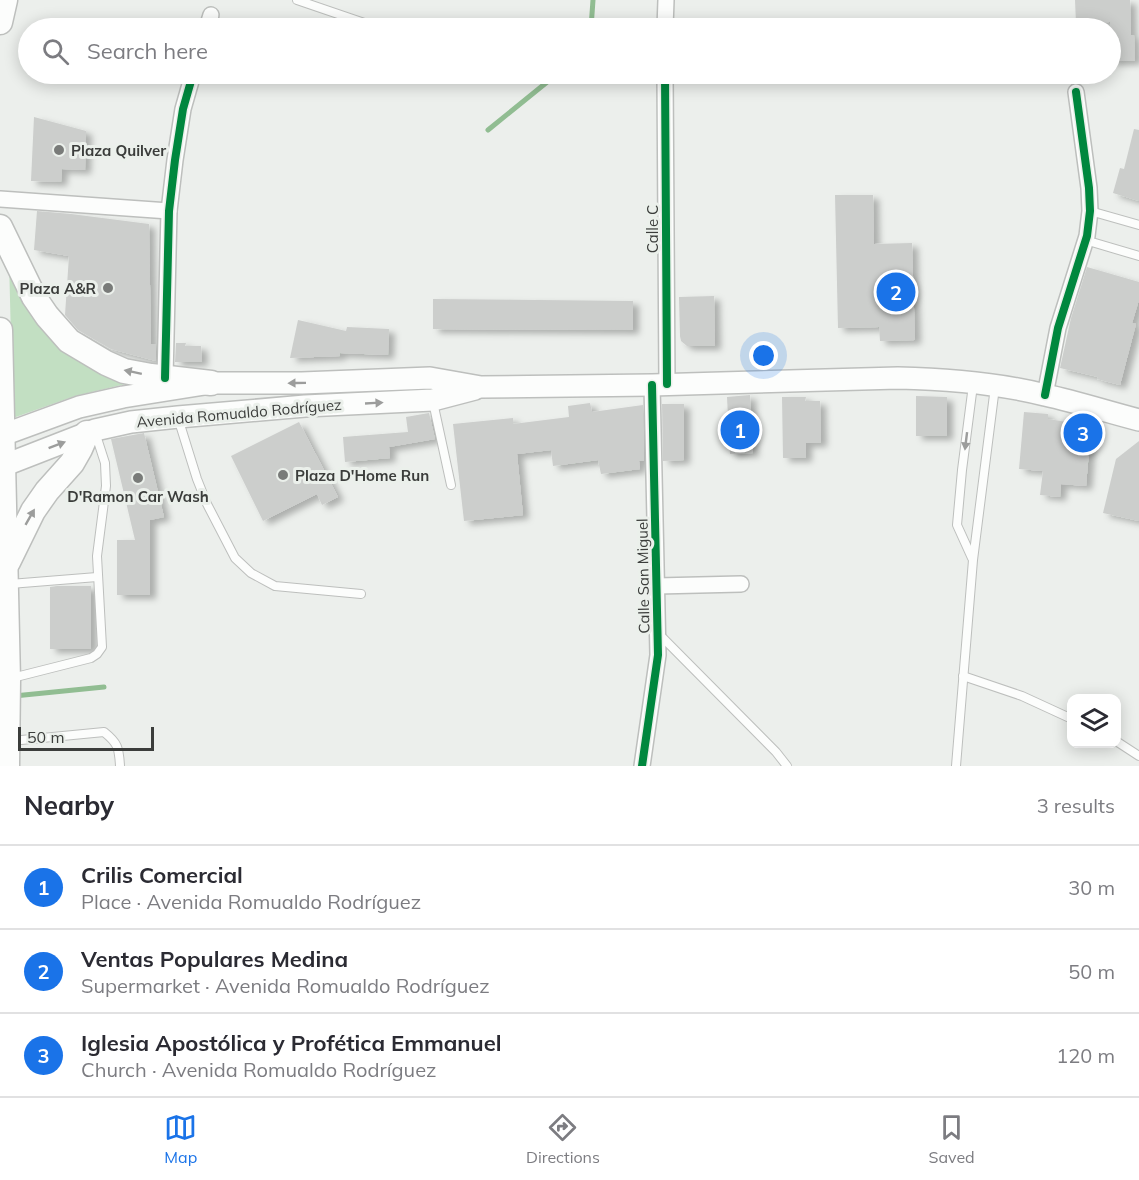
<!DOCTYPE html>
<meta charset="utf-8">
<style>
:root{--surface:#fff;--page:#f2f2f3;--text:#2b2b33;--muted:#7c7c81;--line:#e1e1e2;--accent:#1a73e8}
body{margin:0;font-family:Mulish,sans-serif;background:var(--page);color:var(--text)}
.controls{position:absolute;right:18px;bottom:18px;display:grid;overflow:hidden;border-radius:12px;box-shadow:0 3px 15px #0003}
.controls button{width:54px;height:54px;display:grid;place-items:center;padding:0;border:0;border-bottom:2px solid var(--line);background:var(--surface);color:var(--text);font:30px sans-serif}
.scale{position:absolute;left:18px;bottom:15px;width:136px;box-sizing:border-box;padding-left:6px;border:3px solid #3b3d3b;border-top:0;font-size:16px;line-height:21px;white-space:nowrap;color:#3b3d3b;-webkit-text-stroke:4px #ebf0eb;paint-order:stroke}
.you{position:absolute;left:764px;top:356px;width:21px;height:21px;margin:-15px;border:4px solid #fff;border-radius:50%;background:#1a73e8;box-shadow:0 0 0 9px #1a73e833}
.badge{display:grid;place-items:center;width:39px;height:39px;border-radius:50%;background:var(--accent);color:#fff;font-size:20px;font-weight:700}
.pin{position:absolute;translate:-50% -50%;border:3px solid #fff;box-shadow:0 2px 6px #0006}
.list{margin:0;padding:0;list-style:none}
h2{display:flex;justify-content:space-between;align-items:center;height:78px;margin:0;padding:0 24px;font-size:26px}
h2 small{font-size:20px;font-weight:400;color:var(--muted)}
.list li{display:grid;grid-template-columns:39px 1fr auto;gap:18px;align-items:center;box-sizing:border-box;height:84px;padding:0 24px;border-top:2px solid var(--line)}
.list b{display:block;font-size:22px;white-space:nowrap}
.list p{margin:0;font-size:20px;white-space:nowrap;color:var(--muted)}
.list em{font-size:20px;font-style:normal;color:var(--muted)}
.icon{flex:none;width:33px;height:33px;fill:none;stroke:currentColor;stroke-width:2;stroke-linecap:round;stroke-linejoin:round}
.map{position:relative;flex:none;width:1139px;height:766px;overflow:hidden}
.search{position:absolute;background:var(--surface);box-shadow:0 3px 15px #0003;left:18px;right:18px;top:18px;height:66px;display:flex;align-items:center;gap:15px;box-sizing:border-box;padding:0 21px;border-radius:33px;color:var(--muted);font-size:22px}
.sheet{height:330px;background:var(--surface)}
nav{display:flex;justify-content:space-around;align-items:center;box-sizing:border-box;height:84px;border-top:2px solid var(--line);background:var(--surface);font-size:16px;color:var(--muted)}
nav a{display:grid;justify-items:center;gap:3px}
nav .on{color:var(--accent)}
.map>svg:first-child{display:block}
</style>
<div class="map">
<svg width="1139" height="766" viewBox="0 0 1139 766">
<defs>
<filter id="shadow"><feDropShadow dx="6" dy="4" stdDeviation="3" flood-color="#0004"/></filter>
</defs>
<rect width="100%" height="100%" fill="#ecefec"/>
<path fill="#c2dfc2" d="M 9,260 L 23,290 L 138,381 L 75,396 L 13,418 Z"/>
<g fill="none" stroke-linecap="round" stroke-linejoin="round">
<g stroke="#91bd92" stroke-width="5">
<path d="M 591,28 L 593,0"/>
<path d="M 488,130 L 557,74"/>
<path d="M 14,696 L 104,687"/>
</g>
</g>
<g fill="#cccecc" filter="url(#shadow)">
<path d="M 1075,0 L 1130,0 L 1131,35 L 1134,35 L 1135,61 L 1110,61 L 1110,22 L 1076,23 Z"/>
<path d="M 34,117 L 86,131 L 85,170 L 62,169 L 61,182 L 31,181 Z"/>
<path d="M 1134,129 L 1139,130 L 1139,201 L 1113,193 L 1120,168 L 1124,169 Z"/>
<path d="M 835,195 L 873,195 L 874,244 L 912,243 L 915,340 L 880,341 L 879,327 L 838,328 Z"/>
<path d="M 37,211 L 71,214 L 149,224 L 151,344 L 156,344 L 156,361 L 111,349 L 78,330 L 65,315 L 69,256 L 34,250 Z"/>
<path d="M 1087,267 L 1139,282 L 1139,300 L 1132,323 L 1136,324 L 1120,385 L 1097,379 L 1098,377 L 1060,368 L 1071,318 Z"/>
<path d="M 714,296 L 715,346 L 687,346 L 681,341 L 680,336 L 679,297 Z"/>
<path d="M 433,299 L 633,301 L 633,330 L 433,329 Z"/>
<path d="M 298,320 L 346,331 L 347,327 L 389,329 L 388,355 L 340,353 L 340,356 L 290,358 Z"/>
<path d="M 176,343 L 186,343 L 185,346 L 201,346 L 202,362 L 175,362 Z"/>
<path d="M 750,395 L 753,453 L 730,454 L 727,397 Z"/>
<path d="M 916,396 L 947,397 L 947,436 L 916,436 Z"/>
<path d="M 782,397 L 806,397 L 805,401 L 820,401 L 821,443 L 806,443 L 806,458 L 783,458 Z"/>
<path d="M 590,403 L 592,412 L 643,405 L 644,461 L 639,461 L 640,469 L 601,474 L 598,460 L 553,466 L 551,450 L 517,454 L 523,515 L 464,521 L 453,424 L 513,418 L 513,424 L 569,417 L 568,406 Z"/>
<path d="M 662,404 L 684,404 L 684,460 L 663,461 Z"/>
<path d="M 1024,412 L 1048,414 L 1048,419 L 1067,422 L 1067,426 L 1091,428 L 1086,486 L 1061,484 L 1060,497 L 1040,495 L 1043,471 L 1019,469 Z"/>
<path d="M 429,413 L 435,439 L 389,447 L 390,458 L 345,462 L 343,437 L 408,432 L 406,417 Z"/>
<path d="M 299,422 L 338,497 L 322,505 L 317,494 L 263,521 L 231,456 Z"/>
<path d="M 144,433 L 164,517 L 150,520 L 150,595 L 117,595 L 117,540 L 135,540 L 111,439 Z"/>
<path d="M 1139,441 L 1139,521 L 1103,513 L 1116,459 Z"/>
<path d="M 57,586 L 91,586 L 91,649 L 50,649 L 50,587 Z"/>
</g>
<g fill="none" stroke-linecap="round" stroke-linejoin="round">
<g stroke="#bdbfbd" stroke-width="10">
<g id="lane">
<path d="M 297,0 L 379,28"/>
<path d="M 1090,211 L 1139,225"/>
<path d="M 1085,240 L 1139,256"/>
<path d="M 433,402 L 451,485"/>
<path d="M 178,418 L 197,479 L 207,504 L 235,558 L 251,573 L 275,586 L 361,594"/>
<path d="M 972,558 L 957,525 L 962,470 L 973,385"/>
<path d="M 10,584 L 97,577"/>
<path d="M 659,634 L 776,752 L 787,766"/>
<path d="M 963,676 L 1022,696 L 1072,719"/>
<path d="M 12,678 L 91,658 L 97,654 L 102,647 L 97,556 L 106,486 L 105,463 L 95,432"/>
<path d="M 11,741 L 104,732 C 118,743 119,748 120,766"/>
<path d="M 1116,741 L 1139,756"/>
<path d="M 956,766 L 973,560 L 995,387"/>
</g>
</g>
<g stroke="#bdbfbd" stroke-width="18">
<g id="street">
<path d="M 207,28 L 211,15"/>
<path d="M 665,28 L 666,0"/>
<path d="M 665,74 L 667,384"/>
<path d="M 0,199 L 169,211"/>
<path d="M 165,378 L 169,211 L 175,160 L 183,109 L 193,74"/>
<path d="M 1045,395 L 1058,328 L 1087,236 L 1090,211 L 1089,188 L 1076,92"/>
<path d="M 657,586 L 741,584"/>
<path d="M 642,766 L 658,655 L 652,385"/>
</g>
</g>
<g stroke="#bdbfbd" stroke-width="24">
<g id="secondary">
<path d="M 0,436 L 79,407 L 123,397 L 211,383 L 302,383 L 430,378 L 481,387 L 652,385 L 898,378 C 947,379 997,383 1045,395 C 1077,402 1108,412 1139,420"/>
<path d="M 0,467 L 95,430 L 131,422 L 178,417 L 305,406 L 433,400 L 475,389"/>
</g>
</g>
<g stroke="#bdbfbd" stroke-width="27">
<g id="primary">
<path d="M 0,22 L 5,0"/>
<path d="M 0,227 L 34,297 L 47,316 L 69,341 L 106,363 L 124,371 L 151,376 L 211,383"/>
<path d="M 0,330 L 8,680 L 7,766"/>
<path d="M 8,562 L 33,511 L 47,491 L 72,463 L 80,449 L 87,433"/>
</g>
</g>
<use href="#lane" stroke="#fcfdfc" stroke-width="8"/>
<use href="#street" stroke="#fcfdfc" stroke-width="15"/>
<use href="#secondary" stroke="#fcfdfc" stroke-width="21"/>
<use href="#primary" stroke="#fcfdfc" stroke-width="24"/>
<g stroke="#ebf0eb" stroke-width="11">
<g id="cycleway">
<path d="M 665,74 L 667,384"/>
<path d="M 165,378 L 169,211 L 175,160 L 183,109 L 193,74"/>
<path d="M 1045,395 L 1058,328 L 1087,236 L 1090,211 L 1089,188 L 1076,92"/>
<path d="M 642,766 L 658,655 L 652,385"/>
</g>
</g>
<use href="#cycleway" stroke="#00873e" stroke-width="8"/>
</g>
<defs><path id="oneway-solid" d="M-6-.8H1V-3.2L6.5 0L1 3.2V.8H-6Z" transform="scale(1.5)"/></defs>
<g fill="#9c9d9c">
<use href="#oneway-solid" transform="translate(133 372) rotate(-168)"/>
<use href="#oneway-solid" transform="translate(297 383) rotate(179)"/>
<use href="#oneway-solid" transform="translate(374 403) rotate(-3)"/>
<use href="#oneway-solid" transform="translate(966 441) rotate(97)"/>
<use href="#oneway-solid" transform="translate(57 445) rotate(-21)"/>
<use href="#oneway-solid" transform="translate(30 517) rotate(-60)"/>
</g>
<g fill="#797b79" stroke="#ebf0eb" stroke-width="2">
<circle cx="59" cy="150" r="6"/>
<circle cx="108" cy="288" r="6"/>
<circle cx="283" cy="475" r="6"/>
<circle cx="138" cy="478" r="6"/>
</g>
<g text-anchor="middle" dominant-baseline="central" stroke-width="6" stroke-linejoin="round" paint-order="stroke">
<g font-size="15" font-weight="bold" fill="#3b3d3b" stroke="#ebf0eb" text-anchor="start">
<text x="71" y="150">Plaza Quilver</text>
<text x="96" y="288" text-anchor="end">Plaza A&amp;R</text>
<text x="295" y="475">Plaza D'Home Run</text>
<text x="138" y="496" text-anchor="middle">D'Ramon Car Wash</text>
</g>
<g font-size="15" fill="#3b3d3b" stroke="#ebf0eb">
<text transform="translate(652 229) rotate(-90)">Calle C</text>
<text transform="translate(239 413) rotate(-5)">Avenida Romualdo Rodríguez</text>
<text transform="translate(643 576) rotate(-91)">Calle San Miguel</text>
</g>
</g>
</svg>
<div class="controls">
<button><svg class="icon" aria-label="layers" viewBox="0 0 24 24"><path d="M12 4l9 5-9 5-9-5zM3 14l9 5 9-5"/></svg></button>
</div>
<div class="scale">50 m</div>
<div class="you"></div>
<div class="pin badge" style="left:740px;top:430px">1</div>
<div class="pin badge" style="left:896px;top:292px">2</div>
<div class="pin badge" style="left:1083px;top:433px">3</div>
<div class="search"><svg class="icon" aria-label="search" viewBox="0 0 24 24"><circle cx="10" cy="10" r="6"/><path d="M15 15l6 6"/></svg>Search here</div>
</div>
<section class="sheet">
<h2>Nearby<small>3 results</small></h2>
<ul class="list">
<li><span class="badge">1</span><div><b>Crilis Comercial</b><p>Place · Avenida Romualdo Rodríguez</p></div><em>30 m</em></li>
<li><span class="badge">2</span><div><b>Ventas Populares Medina</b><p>Supermarket · Avenida Romualdo Rodríguez</p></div><em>50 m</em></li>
<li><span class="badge">3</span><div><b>Iglesia Apostólica y Profética Emmanuel</b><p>Church · Avenida Romualdo Rodríguez</p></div><em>120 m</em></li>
</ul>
</section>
<nav>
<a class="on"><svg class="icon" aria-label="map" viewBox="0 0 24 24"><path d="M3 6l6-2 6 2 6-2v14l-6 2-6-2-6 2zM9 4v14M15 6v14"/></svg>Map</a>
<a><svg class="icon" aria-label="directions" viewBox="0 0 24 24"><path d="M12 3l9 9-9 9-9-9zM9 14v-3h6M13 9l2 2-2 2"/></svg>Directions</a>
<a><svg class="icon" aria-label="saved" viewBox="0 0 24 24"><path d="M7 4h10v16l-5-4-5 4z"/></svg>Saved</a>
</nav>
